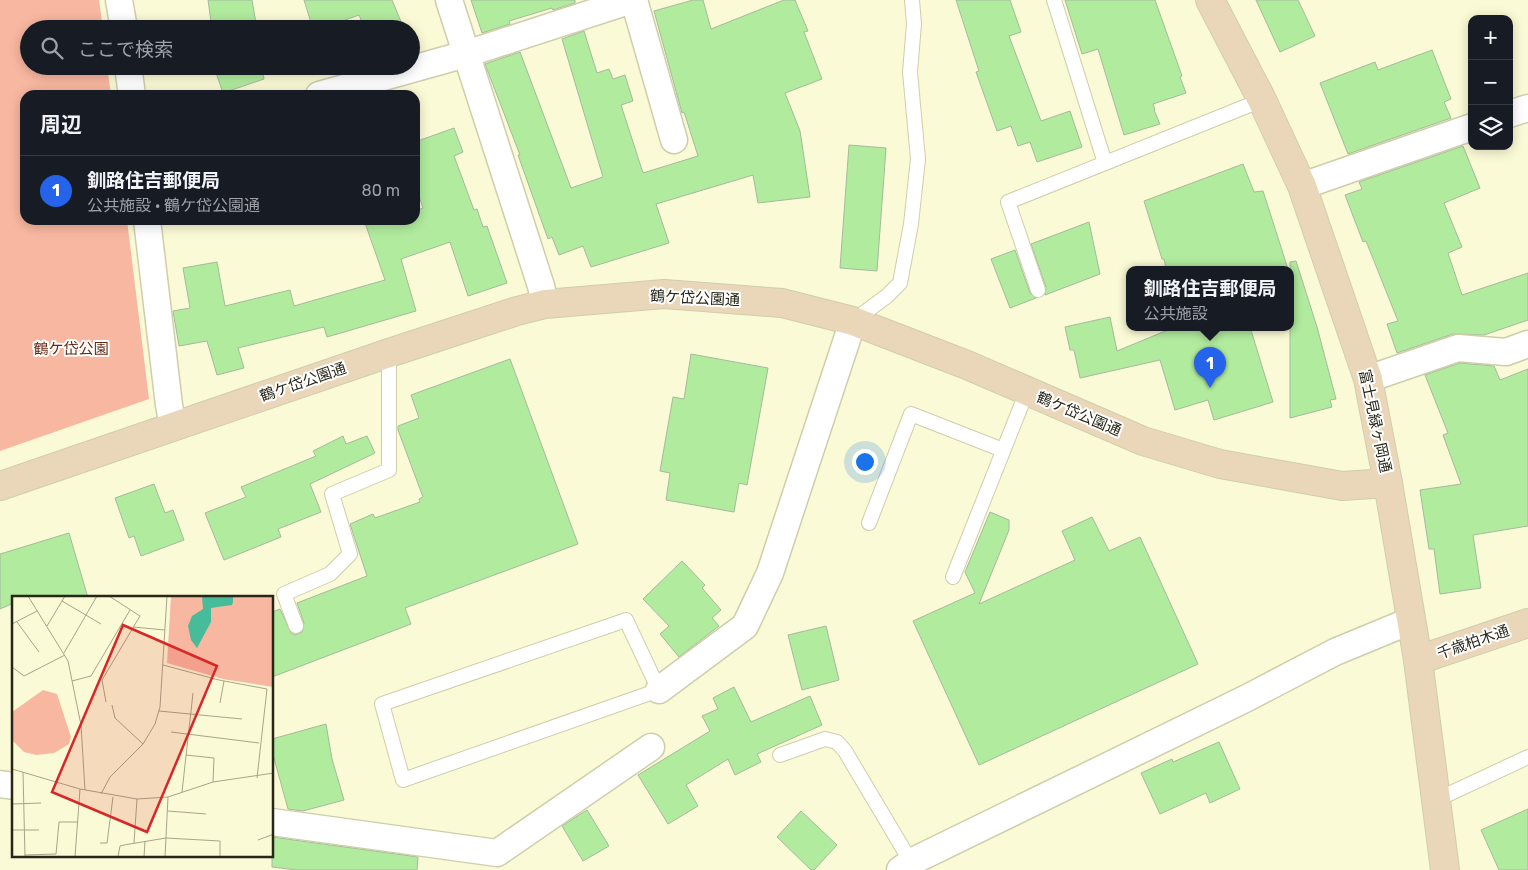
<!DOCTYPE html>
<html lang="ja">
<meta charset="utf-8">
<style>
:root{--surface:#171b24;--page:#242831;--text:#f1f3f6;--muted:#9ea1a6;--line:#363941;--accent:#2563eb}
body{margin:0;font-family:Rubik,"Noto Sans JP",sans-serif;background:var(--page);color:var(--text)}
.controls{position:absolute;right:15px;top:15px;display:grid;overflow:hidden;border-radius:10px;box-shadow:0 2px 12px #0003}
.controls button{width:45px;height:45px;display:grid;place-items:center;padding:0;border:0;border-bottom:1px solid var(--line);background:var(--surface);color:var(--text);font:25px sans-serif}
.you{position:absolute;left:864px;top:461px;width:18px;height:18px;margin:-12px;border:4px solid #fff;border-radius:50%;background:#1a73e8;box-shadow:0 0 0 8px #1a73e833}
.badge{display:grid;place-items:center;width:32px;height:32px;border-radius:50%;background:var(--accent);color:#fff;font-size:16px;font-weight:700}
.pin{position:absolute;translate:-50% -41px;filter:drop-shadow(0 1px 2px #0008)}
.pin::after{content:'';position:absolute;top:26px;width:18px;height:15px;background:inherit;clip-path:polygon(0 0,100% 0,50% 100%)}
.popup{position:absolute;left:1126px;top:266px;width:168px;height:65px;box-sizing:border-box;display:grid;place-content:center;border-radius:10px;background:var(--surface);filter:drop-shadow(0 1px 4px #0005);font-size:16px;white-space:nowrap;color:var(--muted)}
.popup b{font-size:19px;color:var(--text)}
.popup::after{content:'';position:absolute;left:50%;top:100%;margin-left:-10px;border:10px solid transparent;border-top-color:var(--surface)}
.list{margin:0;padding:0;list-style:none}
h2{display:flex;justify-content:space-between;align-items:center;height:65px;margin:0;padding:0 20px;font-size:21px}
h2 small{font-size:16px;font-weight:400;color:var(--muted)}
.list li{display:grid;grid-template-columns:32px 1fr auto;gap:15px;align-items:center;box-sizing:border-box;height:70px;padding:0 20px;border-top:1px solid var(--line)}
.list b{display:block;font-size:19px;white-space:nowrap}
.list p{margin:0;font-size:16px;white-space:nowrap;color:var(--muted)}
.list em{font-size:16px;font-style:normal;color:var(--muted)}
.icon{flex:none;width:28px;height:28px;fill:none;stroke:currentColor;stroke-width:2;stroke-linecap:round;stroke-linejoin:round}
.map{position:relative;flex:none;width:1528px;height:870px;overflow:hidden}
.search{position:absolute;background:var(--surface);box-shadow:0 2px 12px #0003;left:20px;top:20px;width:400px;height:55px;display:flex;align-items:center;gap:12px;box-sizing:border-box;padding:0 18px;border-radius:28px;color:var(--muted);font-size:19px}
.panel{position:absolute;background:var(--surface);box-shadow:0 2px 12px #0003;left:20px;top:90px;width:400px;height:135px;border-radius:15px}
.map>svg:first-child{display:block}
</style>
<div class="map">
<svg width="1528" height="870" viewBox="0 0 1528 870">
<rect width="100%" height="100%" fill="#fbfad6"/>
<path fill="#f8b7a0" d="M 0,0 L 99,0 L 103,29 L 29,29 L 29,66 L 107,66 L 111,95 L 25,95 L 25,220 L 127,220 L 149,399 L 0,451 Z"/>
<g fill="#b1eb9e" stroke="#a4ba9d">
<path d="M 208,0 L 252,0 L 257,29 L 212,29 Z"/>
<path d="M 304,0 L 392,0 L 404,29 L 365,29 L 359,15 L 320,29 L 313,29 Z"/>
<path d="M 471,0 L 575,0 L 575,3 L 553,10 L 552,8 L 509,21 L 510,24 L 482,33 Z"/>
<path d="M 693,0 L 703,0 L 711,29 L 784,0 L 795,0 L 808,31 L 804,32 L 822,79 L 785,93 L 800,131 L 810,197 L 758,203 L 753,175 L 656,204 L 669,243 L 591,267 L 583,246 L 559,255 L 552,237 L 548,239 L 518,155 L 520,155 L 485,64 L 520,52 L 571,188 L 603,177 L 562,39 L 584,31 L 597,73 L 609,69 L 613,79 L 625,75 L 633,101 L 621,105 L 643,173 L 698,156 L 684,112 L 682,113 L 654,11 Z"/>
<path d="M 956,0 L 1010,0 L 1021,32 L 1009,36 L 1041,121 L 1070,111 L 1082,147 L 1037,162 L 1030,142 L 1018,146 L 1011,126 L 997,131 L 976,72 L 979,71 Z"/>
<path d="M 1065,0 L 1155,0 L 1182,76 L 1180,77 L 1186,93 L 1153,104 L 1155,110 L 1154,110 L 1160,124 L 1124,135 L 1098,49 L 1082,54 Z"/>
<path d="M 1256,0 L 1298,0 L 1315,36 L 1280,52 Z"/>
<path d="M 1432,50 L 1451,99 L 1444,102 L 1451,118 L 1348,154 L 1320,83 L 1375,62 L 1378,70 Z"/>
<path d="M 217,66 L 262,66 L 264,79 L 223,93 L 214,67 Z"/>
<path d="M 454,128 L 463,152 L 454,156 L 474,210 L 477,209 L 483,227 L 487,226 L 507,283 L 468,296 L 450,242 L 401,259 L 416,311 L 327,337 L 324,327 L 238,348 L 244,368 L 217,375 L 207,341 L 179,346 L 173,311 L 190,308 L 183,268 L 217,262 L 225,306 L 290,290 L 294,306 L 385,280 L 364,220 L 415,220 L 415,211 L 423,208 L 415,184 L 415,142 Z"/>
<path d="M 849,145 L 886,148 L 877,271 L 840,268 Z"/>
<path d="M 1463,146 L 1480,188 L 1444,203 L 1462,247 L 1448,253 L 1462,295 L 1528,273 L 1528,320 L 1484,335 L 1453,334 L 1397,353 L 1387,324 L 1398,321 L 1366,241 L 1363,242 L 1345,195 L 1362,189 L 1359,182 Z"/>
<path d="M 1243,164 L 1254,192 L 1263,191 L 1288,269 L 1166,269 L 1164,259 L 1162,259 L 1144,201 Z"/>
<path d="M 1089,222 L 1100,274 L 1045,295 L 1046,287 L 1031,244 Z"/>
<path d="M 1015,250 L 1030,293 L 1036,298 L 1010,308 L 991,259 Z"/>
<path d="M 1296,261 L 1317,327 L 1336,399 L 1330,400 L 1332,407 L 1290,418 L 1290,262 Z"/>
<path d="M 1110,317 L 1117,351 L 1175,327 L 1250,327 L 1273,402 L 1214,420 L 1208,400 L 1175,410 L 1160,360 L 1080,378 L 1074,350 L 1070,350 L 1065,327 Z"/>
<path d="M 691,354 L 768,368 L 747,485 L 739,483 L 734,512 L 666,500 L 670,473 L 660,471 L 673,397 L 684,399 Z"/>
<path d="M 510,359 L 578,544 L 405,608 L 411,624 L 272,677 L 272,612 L 280,609 L 291,633 L 295,635 L 302,632 L 304,623 L 297,603 L 367,576 L 350,524 L 373,514 L 375,518 L 420,502 L 419,499 L 423,497 L 398,430 L 398,426 L 419,418 L 411,395 Z"/>
<path d="M 1460,363 L 1494,366 L 1500,380 L 1528,369 L 1528,526 L 1473,535 L 1481,588 L 1440,594 L 1434,549 L 1429,549 L 1420,490 L 1461,484 L 1443,435 L 1448,433 L 1425,375 Z"/>
<path d="M 343,436 L 346,444 L 367,436 L 375,453 L 310,484 L 321,512 L 278,529 L 281,537 L 224,560 L 205,513 L 246,497 L 241,487 L 316,456 L 313,451 Z"/>
<path d="M 154,484 L 165,513 L 173,510 L 184,540 L 141,556 L 134,536 L 129,538 L 115,498 Z"/>
<path d="M 990,512 L 1009,520 L 1009,530 L 979,604 L 1075,560 L 1062,531 L 1092,517 L 1109,551 L 1140,537 L 1198,664 L 979,765 L 913,621 L 975,593 L 965,572 Z"/>
<path d="M 69,533 L 88,598 L 14,598 L 14,603 L 0,609 L 0,554 Z"/>
<path d="M 682,561 L 705,585 L 702,588 L 721,610 L 712,618 L 719,626 L 679,657 L 660,634 L 669,626 L 643,599 Z"/>
<path d="M 826,626 L 839,680 L 802,690 L 788,635 Z"/>
<path d="M 734,687 L 751,722 L 810,696 L 822,725 L 757,754 L 761,762 L 735,775 L 728,759 L 686,785 L 698,806 L 668,824 L 638,775 L 710,731 L 702,716 L 718,709 L 713,698 Z"/>
<path d="M 326,724 L 332,759 L 344,800 L 303,811 L 288,809 L 272,751 L 272,739 Z"/>
<path d="M 1219,742 L 1240,789 L 1210,803 L 1206,793 L 1160,814 L 1141,773 L 1172,759 L 1173,762 Z"/>
<path d="M 1528,809 L 1528,870 L 1499,870 L 1481,830 Z"/>
<path d="M 587,810 L 609,846 L 583,861 L 562,826 Z"/>
<path d="M 801,811 L 837,845 L 814,870 L 811,870 L 777,837 Z"/>
<path d="M 272,837 L 418,857 L 417,870 L 297,870 L 272,867 Z"/>
</g>
<g fill="none" stroke-linecap="round" stroke-linejoin="round">
<g stroke="#cfceab" stroke-width="16">
<g id="lane">
<path d="M 1054,0 L 1105,163"/>
<path d="M 1038,290 L 1008,202 L 1262,100"/>
<path d="M 853,321 L 887,296 L 900,283 L 911,224 L 918,159 L 910,72 L 914,24 L 912,0"/>
<path d="M 869,523 L 911,414 L 1003,450"/>
<path d="M 953,577 L 1027,391"/>
<path d="M 626,620 L 659,690 L 403,780 L 382,704 Z"/>
<path d="M 296,626 L 284,594 L 330,574 L 350,554 L 332,494 L 389,470 L 389,353"/>
<path d="M 780,755 L 825,739 L 837,742 L 845,751 L 911,862"/>
<path d="M 1436,800 L 1528,757"/>
</g>
</g>
<g stroke="#cfceab" stroke-width="29">
<g id="street">
<path d="M 119,0 L 124,29"/>
<path d="M 449,0 L 541,286 L 545,304"/>
<path d="M 634,0 L 674,140"/>
<path d="M 128,66 L 132,95"/>
<path d="M 319,95 L 466,54 L 632,0"/>
<path d="M 1509,114 L 1528,108"/>
<path d="M 1302,186 L 1472,127"/>
<path d="M 147,220 L 169,405 L 173,427"/>
<path d="M 1368,379 L 1458,348 L 1506,352 L 1528,344"/>
<path d="M 659,690 L 745,626 L 770,573 L 853,321"/>
<path d="M 0,784 L 14,786"/>
<path d="M 272,822 L 497,853 L 651,747"/>
<path d="M 900,870 L 911,862 L 1247,698 L 1335,652 L 1410,621"/>
</g>
</g>
<g stroke="#cfceab" stroke-width="30">
<g id="secondary">
<path d="M 1210,0 L 1262,100 L 1302,186 L 1368,379 L 1388,483 L 1418,660 L 1445,870"/>
<path d="M 0,486 L 389,353 L 517,311 L 545,304 L 664,294 L 782,303 L 853,321 L 967,365 L 1143,441 L 1220,464 L 1342,486 L 1388,483"/>
<path d="M 1418,660 L 1528,623"/>
</g>
</g>
<use href="#lane" stroke="#fff" stroke-width="14"/>
<use href="#street" stroke="#fff" stroke-width="26"/>
<use href="#secondary" stroke="#ead7ba" stroke-width="28"/>
</g>
<g text-anchor="middle" dominant-baseline="central" stroke-width="4" stroke-linejoin="round" paint-order="stroke">
<g font-size="15" fill="#272618" stroke="#fff">
<text transform="translate(695 298) rotate(3)">鶴ケ岱公園通</text>
<text transform="translate(303 382) rotate(-19)">鶴ケ岱公園通</text>
<text transform="translate(1079 414) rotate(23)">鶴ケ岱公園通</text>
<text transform="translate(1375 421) rotate(78)">富士見緑ヶ岡通</text>
<text transform="translate(1473 642) rotate(-19)">千歳柏木通</text>
</g>
<g font-size="15" fill="#632a15" stroke="#fff">
<text x="71" y="349">鶴ケ岱公園</text>
</g>
</g>
<g transform="translate(12 596)">
<rect width="261" height="261" fill="#fbfad6"/>
<path d="M 159,0 L 261,0 L 261,91 L 211,83 L 155,67 ZM 31,94 L 45,98 L 59,141 L 57,148 L 42,157 L 24,159 L 12,156 L 0,144 L 0,116 Z" fill="#f8b7a0"/>
<path d="M 190,0 L 221,0 L 221,6 L 220,9 L 199,12 L 199,26 L 185,52 L 179,44 L 176,30 L 180,20 L 191,13 Z" fill="#46bc9a"/>
<path fill="none" stroke="#a6a58a" stroke-width="1" d="M 16,0 L 56,65 L 69,129 L 73,194M 50,5 L 89,28M 5,26 L 27,56M 0,28 L 25,15M 35,30 L 53,0M 121,31 L 153,34M 52,57 L 85,0M 151,69 L 207,84 L 255,93 L 245,182M 0,71 L 12,80 L 53,59M 60,85 L 79,80 L 118,14M 94,106 L 90,84 L 128,20 L 97,0M 208,107 L 212,85M 100,109 L 103,122 L 131,148M 147,115 L 230,123M 159,136 L 247,147M 174,159 L 202,162 L 201,186M 0,173 L 68,193 L 125,203 L 156,201 L 201,186 L 262,177M 11,176 L 13,261M 170,196 L 181,97M 89,198 L 98,181 L 131,148 L 143,128 L 148,111 L 155,0M 0,208 L 29,207M 156,215 L 194,218M 0,234 L 27,234M 246,244 L 262,238M 88,247 L 95,247 L 101,201M 122,247 L 125,203M 13,259 L 44,258 L 47,226 L 65,226M 63,261 L 68,193M 106,261 L 108,250 L 112,249 L 154,242 L 208,245 L 208,261M 132,261 L 133,245M 153,261 L 156,201"/>
<path fill="#d62828" fill-opacity="0.15" stroke="#d62828" stroke-width="2.5" d="M 111,29 L 205,70 L 135,236 L 40,196 Z"/>
<rect width="261" height="261" fill="none" stroke="#272618" stroke-width="2.5"/>
</g>
</svg>
<div class="controls">
<button>+</button>
<button>−</button>
<button><svg class="icon" aria-label="layers" viewBox="0 0 24 24"><path d="M12 4l9 5-9 5-9-5zM3 14l9 5 9-5"/></svg></button>
</div>
<div class="you"></div>
<div class="pin badge" style="left:1210px;top:388px">1</div>
<div class="popup"><b>釧路住吉郵便局</b>公共施設</div>
<div class="search"><svg class="icon" aria-label="search" viewBox="0 0 24 24"><circle cx="10" cy="10" r="6"/><path d="M15 15l6 6"/></svg>ここで検索</div>
<section class="panel">
<h2>周辺<small></small></h2>
<ul class="list">
<li><span class="badge">1</span><div><b>釧路住吉郵便局</b><p>公共施設 · 鶴ケ岱公園通</p></div><em>80 m</em></li>
</ul>
</section>
</div>
